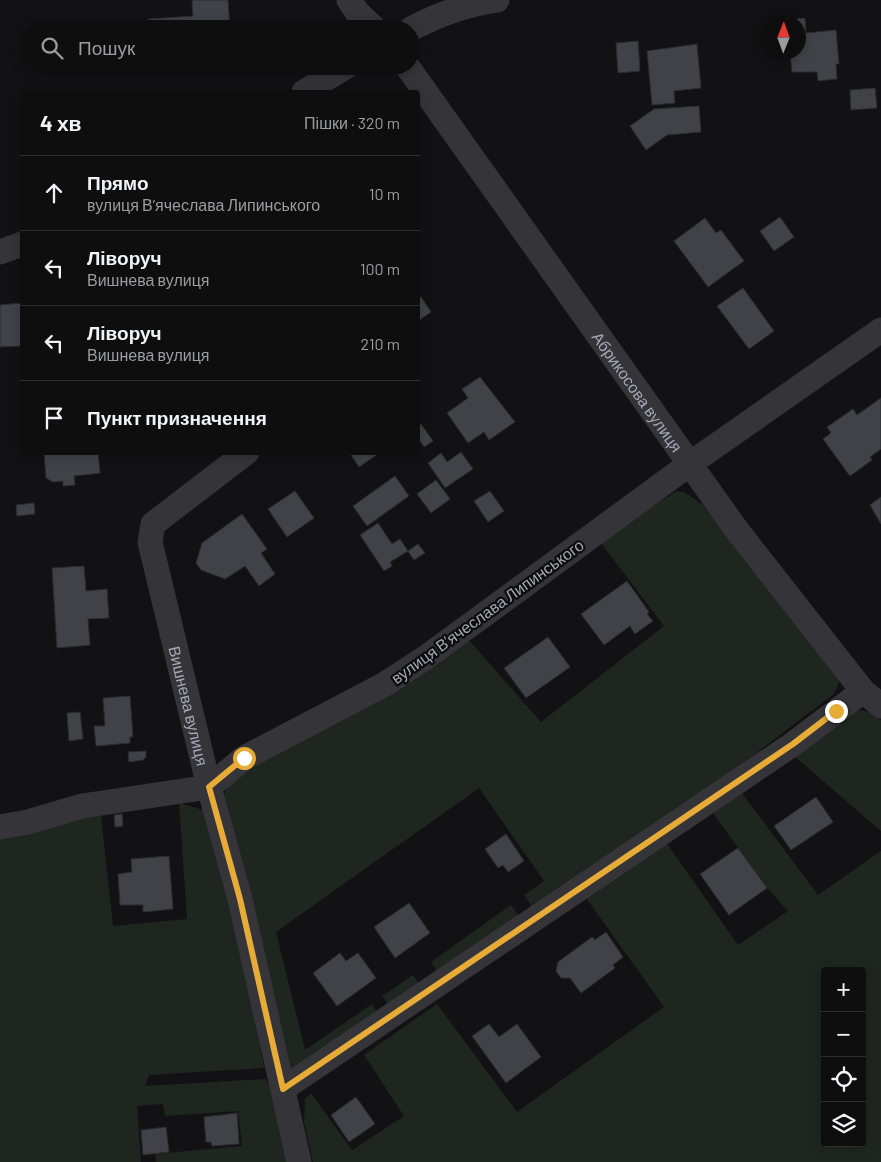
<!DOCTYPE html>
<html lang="uk">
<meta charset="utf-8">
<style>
:root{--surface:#0e0e0f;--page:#1c1c1d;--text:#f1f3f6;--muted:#9b9c9e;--line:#2e2e2f}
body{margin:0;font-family:Barlow,sans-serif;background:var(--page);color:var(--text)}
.controls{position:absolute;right:15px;bottom:15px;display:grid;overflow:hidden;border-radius:5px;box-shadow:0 2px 12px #0003}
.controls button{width:45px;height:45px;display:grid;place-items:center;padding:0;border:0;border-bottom:1px solid var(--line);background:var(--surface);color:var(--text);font:25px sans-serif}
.compass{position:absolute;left:761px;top:15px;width:45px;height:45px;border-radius:50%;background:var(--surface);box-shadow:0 2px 12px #0003;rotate:1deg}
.stop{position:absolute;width:15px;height:15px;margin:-11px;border:4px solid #e7ab37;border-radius:50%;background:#fff}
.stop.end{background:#e7ab37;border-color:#fff;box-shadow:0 1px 5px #0008}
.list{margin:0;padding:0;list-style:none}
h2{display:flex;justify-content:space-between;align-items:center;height:65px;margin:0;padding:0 20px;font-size:21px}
h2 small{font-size:16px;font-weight:400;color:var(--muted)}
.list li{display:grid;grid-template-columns:32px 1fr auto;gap:15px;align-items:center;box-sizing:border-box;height:75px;padding:0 20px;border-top:1px solid var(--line)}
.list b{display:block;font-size:19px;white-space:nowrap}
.list p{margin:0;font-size:16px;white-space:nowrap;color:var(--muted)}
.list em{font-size:16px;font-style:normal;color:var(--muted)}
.icon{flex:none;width:28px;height:28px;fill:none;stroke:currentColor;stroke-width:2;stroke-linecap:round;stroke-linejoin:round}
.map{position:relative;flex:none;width:881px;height:1162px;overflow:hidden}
.search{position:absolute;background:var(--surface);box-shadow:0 2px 12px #0003;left:20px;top:20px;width:400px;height:55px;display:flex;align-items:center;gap:12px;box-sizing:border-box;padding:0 18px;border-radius:28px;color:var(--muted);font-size:19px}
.panel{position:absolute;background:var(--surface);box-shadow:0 2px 12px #0003;left:20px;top:90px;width:400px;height:365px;border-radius:5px}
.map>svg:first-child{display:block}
</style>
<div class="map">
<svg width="881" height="1162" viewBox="0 0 881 1162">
<rect width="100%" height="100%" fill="#121214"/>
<g fill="#1f2620" fill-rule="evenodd">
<path d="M 677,491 L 684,492 L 702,504 L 840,679 L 834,694 L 727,775 L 535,911 L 524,895 L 544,881 L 479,788 L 276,932 L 305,1050 L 372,1004 L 378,1014 L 289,1076 L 222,799 L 230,781 L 468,639 L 541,722 L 664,626 L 601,543 L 643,512 Z"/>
<path d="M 860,710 L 869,712 L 881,720 L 881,831 L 793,755 L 853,712 Z"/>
<path d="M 742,793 L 818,895 L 881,851 L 881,1162 L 313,1162 L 304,1122 L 305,1099 L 311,1093 L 352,1150 L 404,1116 L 364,1055 L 437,1004 L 517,1112 L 664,1007 L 586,898 L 666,842 L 738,945 L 788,911 L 767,888 L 713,813 ZM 825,971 L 862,971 L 862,1143 L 825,1143 Z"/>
<path d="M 179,803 L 203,810 L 234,911 L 264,1068 L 149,1075 L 145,1086 L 265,1079 L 274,1092 L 289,1162 L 156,1162 L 155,1154 L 242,1146 L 238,1111 L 165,1116 L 163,1104 L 137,1106 L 141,1162 L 0,1162 L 0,827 L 101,815 L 113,926 L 187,919 Z"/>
<path d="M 511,905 L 521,919 L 442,977 L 431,962 Z"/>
<path d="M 413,975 L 423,989 L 392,1010 L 382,996 Z"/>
</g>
<g fill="#414247" stroke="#2c2c30">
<path d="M 192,0 L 228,0 L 230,29 L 149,29 L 148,19 L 193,16 Z"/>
<path d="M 805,18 L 806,33 L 836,30 L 839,64 L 836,64 L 837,79 L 818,81 L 817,72 L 792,72 L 790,52 L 798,52 L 798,22 L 788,22 L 788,20 Z"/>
<path d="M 638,41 L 640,71 L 618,73 L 616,43 Z"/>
<path d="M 697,44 L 701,88 L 674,91 L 675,103 L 652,105 L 647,51 Z"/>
<path d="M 875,88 L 877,108 L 851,110 L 850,90 Z"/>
<path d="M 699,106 L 701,132 L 667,135 L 646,150 L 630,126 L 654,109 Z"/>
<path d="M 780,217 L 794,237 L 774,251 L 760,231 Z"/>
<path d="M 705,218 L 716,233 L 721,230 L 744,261 L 708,287 L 674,241 Z"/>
<path d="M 743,288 L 774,331 L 749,349 L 717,306 Z"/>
<path d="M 421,297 L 431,312 L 418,321 L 418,298 Z"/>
<path d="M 22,303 L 22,346 L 0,347 L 0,305 Z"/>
<path d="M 480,377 L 515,422 L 489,440 L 484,432 L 468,443 L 447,413 L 468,398 L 462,389 Z"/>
<path d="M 881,398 L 881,449 L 870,457 L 872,460 L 850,476 L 823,439 L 831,433 L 827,427 L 853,409 L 857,415 Z"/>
<path d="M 421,424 L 433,441 L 424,447 L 418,438 L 418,427 Z"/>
<path d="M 44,452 L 98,452 L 100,473 L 74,476 L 75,485 L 63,486 L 63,481 L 53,482 L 46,478 Z"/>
<path d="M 349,452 L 381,452 L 359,467 Z"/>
<path d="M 461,452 L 473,469 L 445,488 L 428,463 L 441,453 L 447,462 Z"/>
<path d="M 395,476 L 409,496 L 367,526 L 353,506 Z"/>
<path d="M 436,480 L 450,499 L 431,513 L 417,494 Z"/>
<path d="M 295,491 L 314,518 L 287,537 L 268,509 Z"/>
<path d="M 490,491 L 504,511 L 488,522 L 474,501 Z"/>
<path d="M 881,497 L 881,524 L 870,505 Z"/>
<path d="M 34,503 L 35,514 L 17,516 L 16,505 Z"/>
<path d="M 242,514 L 267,549 L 261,553 L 275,574 L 259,586 L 245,566 L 225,579 L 201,570 L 196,563 L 202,543 Z"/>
<path d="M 378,523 L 392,544 L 400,539 L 408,551 L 390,562 L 392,566 L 384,571 L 360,535 Z"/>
<path d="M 418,544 L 425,553 L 414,560 L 408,551 Z"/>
<path d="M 84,566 L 86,591 L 107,589 L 109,618 L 88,619 L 90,645 L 57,648 L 52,568 Z"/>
<path d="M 627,581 L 649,612 L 647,614 L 653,621 L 635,634 L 630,626 L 604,645 L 581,614 Z"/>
<path d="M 548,637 L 570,667 L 526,698 L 504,668 Z"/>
<path d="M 130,696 L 133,737 L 130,737 L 130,743 L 96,746 L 94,726 L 105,726 L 103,698 Z"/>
<path d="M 80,712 L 83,739 L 69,741 L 67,713 Z"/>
<path d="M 146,751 L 146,757 L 143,760 L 129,762 L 128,752 Z"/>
<path d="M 816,797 L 833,822 L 791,850 L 774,826 Z"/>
<path d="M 122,814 L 123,826 L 115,827 L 114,815 Z"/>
<path d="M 506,834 L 524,861 L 508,872 L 503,865 L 498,868 L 485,849 Z"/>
<path d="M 738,848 L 767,888 L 729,915 L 700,874 Z"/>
<path d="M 169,856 L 173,909 L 143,912 L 143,905 L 120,905 L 118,874 L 132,872 L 131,859 Z"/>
<path d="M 409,903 L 430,933 L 395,958 L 374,927 Z"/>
<path d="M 606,932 L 623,957 L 613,965 L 615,968 L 581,993 L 570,978 L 561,978 L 556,971 L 558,962 L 592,937 L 595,940 Z"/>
<path d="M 340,953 L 346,961 L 358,953 L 376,978 L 337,1006 L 313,973 Z"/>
<path d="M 489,1024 L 499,1037 L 517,1024 L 541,1057 L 506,1083 L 472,1036 Z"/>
<path d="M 356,1097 L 375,1124 L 349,1142 L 331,1115 Z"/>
<path d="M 237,1113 L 239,1144 L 212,1146 L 211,1142 L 206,1142 L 204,1117 Z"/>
<path d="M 166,1127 L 169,1152 L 143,1155 L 141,1130 Z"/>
</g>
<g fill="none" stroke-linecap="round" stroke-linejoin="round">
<g stroke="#343439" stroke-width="25">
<path d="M 349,0 L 357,12 L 375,29"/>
<path d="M 411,29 C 439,14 466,4 497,0"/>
<path id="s1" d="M 407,66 L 736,529 L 863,691 L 881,706"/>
<path d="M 304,92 L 347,66"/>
<path d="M 0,252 L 22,244"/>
<path id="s2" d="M 247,452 L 153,524 L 150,542 L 209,787 L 240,899 L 299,1162"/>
<path d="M 0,827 L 28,822 L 82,806 L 209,787 L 244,758 L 385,684 L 425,658 L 691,463 L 881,330"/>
<path d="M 283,1089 L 793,744 L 863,691"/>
</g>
</g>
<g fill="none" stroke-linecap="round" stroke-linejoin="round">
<path stroke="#e7ab37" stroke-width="6" d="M 244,758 L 209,787 L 240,899 L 283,1089 L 793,744 L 836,711"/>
</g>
<g text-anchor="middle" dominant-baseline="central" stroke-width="4.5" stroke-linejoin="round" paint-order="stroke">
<g font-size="16" fill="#a5a9b4" stroke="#0d0d0f">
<text stroke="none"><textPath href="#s1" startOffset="399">Абрикосова вулиця</textPath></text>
<text transform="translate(487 611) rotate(-36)">вулиця Вʼячеслава Липинського</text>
<text stroke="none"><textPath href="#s2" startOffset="305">Вишнева вулиця</textPath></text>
</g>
</g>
</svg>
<div class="controls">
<button>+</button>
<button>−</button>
<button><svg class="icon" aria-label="locate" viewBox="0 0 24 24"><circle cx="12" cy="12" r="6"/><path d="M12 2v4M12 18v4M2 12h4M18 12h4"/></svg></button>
<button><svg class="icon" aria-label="layers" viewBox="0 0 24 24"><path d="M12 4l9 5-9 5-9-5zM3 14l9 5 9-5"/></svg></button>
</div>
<svg class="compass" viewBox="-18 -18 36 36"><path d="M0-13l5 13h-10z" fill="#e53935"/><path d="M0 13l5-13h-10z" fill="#9b9c9e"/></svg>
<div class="stop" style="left:244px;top:758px"></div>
<div class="stop end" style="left:836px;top:711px"></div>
<div class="search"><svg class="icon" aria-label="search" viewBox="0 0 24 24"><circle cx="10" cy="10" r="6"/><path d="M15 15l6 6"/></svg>Пошук</div>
<section class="panel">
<h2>4 хв<small>Пішки · 320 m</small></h2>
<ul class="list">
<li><svg class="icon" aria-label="ahead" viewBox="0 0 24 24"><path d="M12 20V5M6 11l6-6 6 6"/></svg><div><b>Прямо</b><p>вулиця Вʼячеслава Липинського</p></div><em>10 m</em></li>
<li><svg class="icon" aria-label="left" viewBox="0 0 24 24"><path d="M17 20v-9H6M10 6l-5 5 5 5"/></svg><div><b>Ліворуч</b><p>Вишнева вулиця</p></div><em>100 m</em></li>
<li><svg class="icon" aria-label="left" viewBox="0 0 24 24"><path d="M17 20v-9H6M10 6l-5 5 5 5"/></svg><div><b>Ліворуч</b><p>Вишнева вулиця</p></div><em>210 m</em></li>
<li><svg class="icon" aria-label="arrive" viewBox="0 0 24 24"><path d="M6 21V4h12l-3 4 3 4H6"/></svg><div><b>Пункт призначення</b></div></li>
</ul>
</section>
</div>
